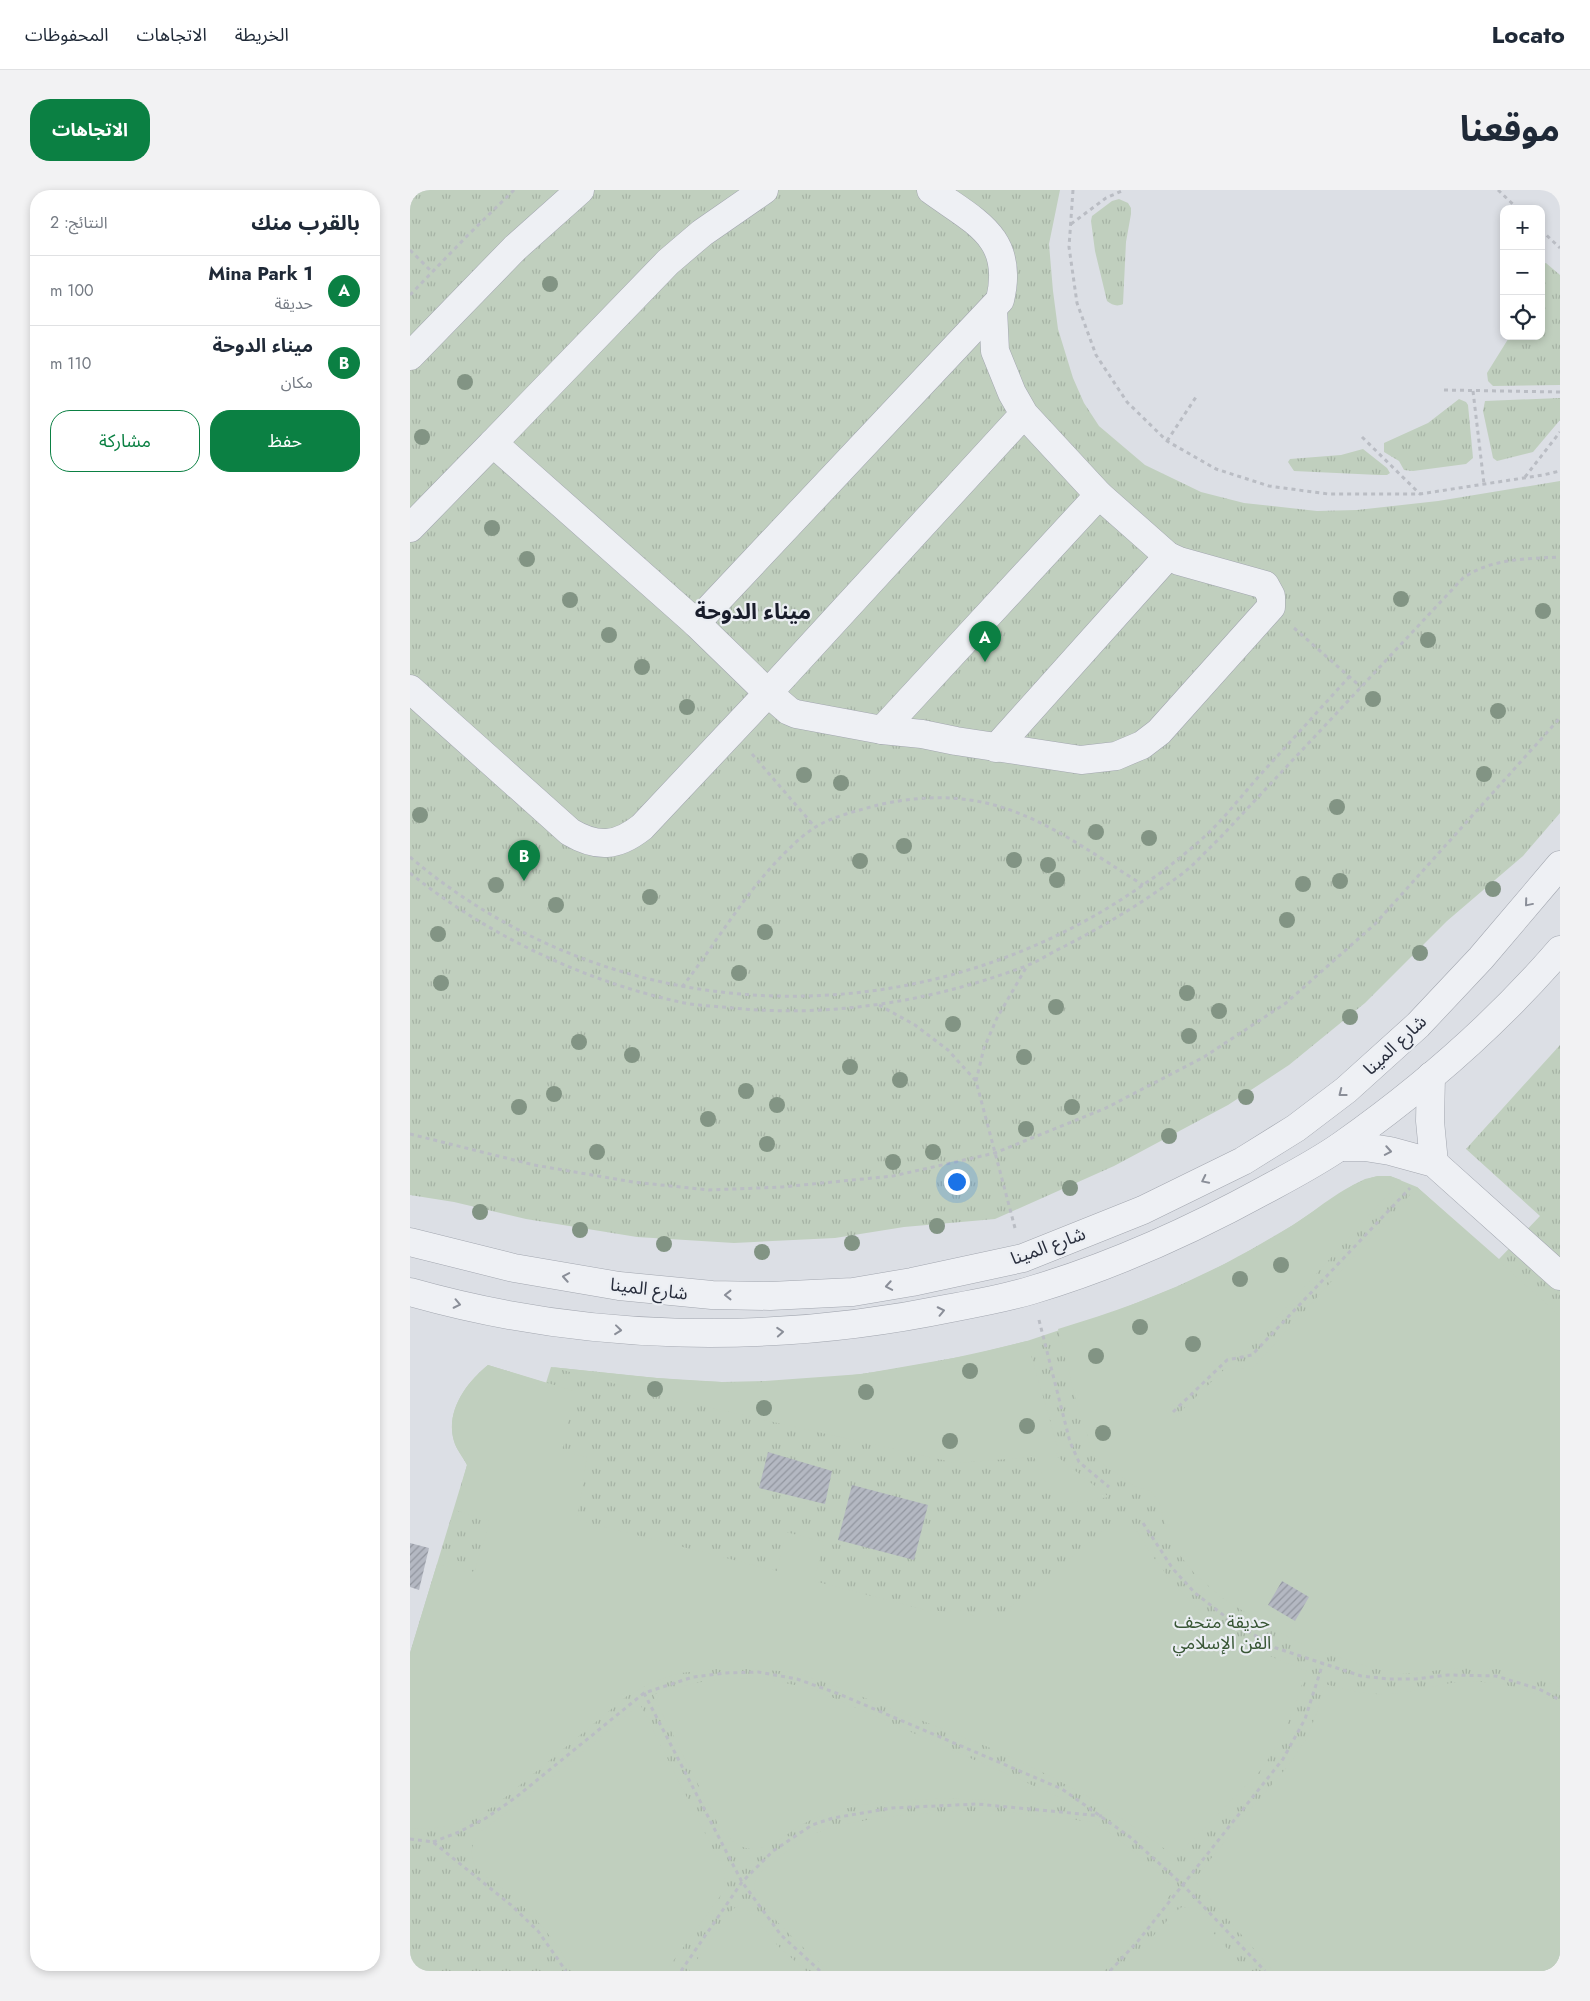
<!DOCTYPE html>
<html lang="ar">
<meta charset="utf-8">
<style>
:root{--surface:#fff;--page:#f2f2f3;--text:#1f2937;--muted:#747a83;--line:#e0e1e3;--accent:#0b8043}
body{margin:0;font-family:Jost,"Noto Sans Arabic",sans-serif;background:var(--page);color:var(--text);direction:rtl}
.controls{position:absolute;right:15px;top:15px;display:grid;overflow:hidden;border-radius:10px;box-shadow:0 2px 8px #0003}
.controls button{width:45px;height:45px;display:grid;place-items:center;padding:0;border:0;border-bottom:1px solid var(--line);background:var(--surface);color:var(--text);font:25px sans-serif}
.you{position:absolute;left:546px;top:991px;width:18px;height:18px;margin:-12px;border:4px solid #fff;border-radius:50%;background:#1a73e8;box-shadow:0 0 0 8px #1a73e833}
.badge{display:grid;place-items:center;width:32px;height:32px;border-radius:50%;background:var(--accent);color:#fff;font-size:16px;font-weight:700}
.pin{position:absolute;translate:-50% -41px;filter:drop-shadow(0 1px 2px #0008)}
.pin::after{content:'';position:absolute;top:26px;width:18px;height:15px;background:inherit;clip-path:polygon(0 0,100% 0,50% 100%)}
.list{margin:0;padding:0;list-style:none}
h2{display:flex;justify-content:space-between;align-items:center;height:65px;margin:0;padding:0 20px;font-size:21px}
h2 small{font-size:16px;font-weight:400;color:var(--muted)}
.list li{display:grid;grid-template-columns:32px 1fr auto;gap:15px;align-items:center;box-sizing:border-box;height:70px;padding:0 20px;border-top:1px solid var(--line)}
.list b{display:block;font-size:19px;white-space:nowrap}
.list p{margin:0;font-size:16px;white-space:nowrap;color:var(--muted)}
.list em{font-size:16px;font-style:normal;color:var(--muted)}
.actions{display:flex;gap:10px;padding:15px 20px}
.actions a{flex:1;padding:11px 0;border:1px solid var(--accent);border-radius:20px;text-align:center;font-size:18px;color:var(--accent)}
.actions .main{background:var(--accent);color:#fff}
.icon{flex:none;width:28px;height:28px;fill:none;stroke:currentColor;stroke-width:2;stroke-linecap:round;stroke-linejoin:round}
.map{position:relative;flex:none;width:1150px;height:1781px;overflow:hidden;direction:ltr;border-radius:20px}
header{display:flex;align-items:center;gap:30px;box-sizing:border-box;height:70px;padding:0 25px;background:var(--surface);border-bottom:1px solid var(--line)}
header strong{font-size:24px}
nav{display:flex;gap:28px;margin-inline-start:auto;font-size:18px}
.intro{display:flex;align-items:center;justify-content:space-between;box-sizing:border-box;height:120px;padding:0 30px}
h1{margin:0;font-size:35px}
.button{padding:12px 22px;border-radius:20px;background:var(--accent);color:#fff;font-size:18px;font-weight:700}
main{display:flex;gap:30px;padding:0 30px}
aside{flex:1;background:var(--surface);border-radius:20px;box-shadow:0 2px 8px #0003}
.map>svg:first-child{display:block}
</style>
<header>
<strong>Locato</strong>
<nav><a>الخريطة</a><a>الاتجاهات</a><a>المحفوظات</a></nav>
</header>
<div class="intro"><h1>موقعنا</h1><a class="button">الاتجاهات</a></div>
<main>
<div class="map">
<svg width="1150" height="1781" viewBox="0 0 1150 1781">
<defs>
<pattern id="grass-tufts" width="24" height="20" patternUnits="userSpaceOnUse" patternTransform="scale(1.25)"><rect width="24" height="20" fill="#c0cfbe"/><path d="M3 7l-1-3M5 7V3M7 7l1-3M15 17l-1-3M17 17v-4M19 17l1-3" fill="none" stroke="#a5b2a4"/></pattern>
<pattern id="building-hatch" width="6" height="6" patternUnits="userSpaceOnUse" patternTransform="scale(1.25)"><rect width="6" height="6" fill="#b4b8c2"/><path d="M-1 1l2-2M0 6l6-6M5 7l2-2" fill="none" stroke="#92969f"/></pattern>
</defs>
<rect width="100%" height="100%" fill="#dcdfe5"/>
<g fill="url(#grass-tufts)">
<path d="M 0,0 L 650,0 L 639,54 L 643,101 L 648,139 L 663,188 L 674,213 L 689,236 L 735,275 L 791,302 L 834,313 L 907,321 L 947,320 L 1028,311 L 1150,291 L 1150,623 L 1113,666 L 1037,731 L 955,813 L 879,875 L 818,915 L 704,976 L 585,1029 L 494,1037 L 425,1048 L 324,1053 L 227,1047 L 116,1029 L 44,1012 L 0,1005 Z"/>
<path d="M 709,9 L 718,13 L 721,18 L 721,24 L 716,52 L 713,114 C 707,117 702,115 697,111 L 685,61 L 681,31 L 682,26 L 702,11 Z"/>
<path d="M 1136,73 L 1150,85 L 1150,195 L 1083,196 L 1078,191 L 1077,183 L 1100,146 L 1131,146 L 1131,74 Z"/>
<path d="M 1150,208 L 1150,230 L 1123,262 L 1087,271 L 1083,268 L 1073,221 L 1075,211 Z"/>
<path d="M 1049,209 L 1056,212 L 1058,215 L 1063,268 L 1056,274 L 1003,281 L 994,280 L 989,271 L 974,262 L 974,253 L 1018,233 Z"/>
<path d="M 953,259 L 977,278 L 980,283 L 977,285 L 969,285 L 884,281 L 878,272 L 880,269 L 931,265 Z"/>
<path d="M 1150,855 L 1150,1781 L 0,1781 L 0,1463 L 57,1275 C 53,1267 46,1259 44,1251 C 35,1221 57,1192 78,1175 L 136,1193 L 141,1177 L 247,1188 L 312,1192 L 355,1191 L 452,1184 L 561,1165 L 617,1151 L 709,1120 L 768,1096 L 825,1069 L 883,1035 L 943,995 L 955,989 L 968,986 L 980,986 L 1007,997 L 1089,1069 L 1130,1026 L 1056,959 Z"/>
</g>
<g fill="#c0cfbe">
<path d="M 968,986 L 980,986 L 991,990 L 835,1163 L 817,1164 L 756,1221 L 762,1230 L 822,1172 L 826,1178 L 842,1179 L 1007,997 L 1150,1126 L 1150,1497 L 1126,1488 L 1103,1481 L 1076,1478 L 1049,1478 L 994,1484 L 962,1478 L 900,1458 L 863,1439 L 812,1408 L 784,1383 L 769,1364 L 757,1340 L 749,1312 L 741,1301 L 724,1296 L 685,1268 L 667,1214 L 648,1139 C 710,1120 771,1099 827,1067 C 846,1057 865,1047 883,1035 C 910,1018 936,993 968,986 Z"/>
<path d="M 617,1151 L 649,1262 L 645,1265 L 699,1307 L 646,1315 L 624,1267 L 546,1273 L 279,1213 L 141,1177 C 197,1183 254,1190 311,1192 C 414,1195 517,1176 617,1151 Z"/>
<path d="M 78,1175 L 164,1201 L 152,1261 L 177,1267 L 167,1330 L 367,1381 L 376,1342 L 414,1352 L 404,1391 L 512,1419 L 587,1428 L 716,1322 C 760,1403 808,1450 897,1481 L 875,1541 L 860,1566 L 850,1581 L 766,1667 L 720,1634 L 672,1603 L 628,1580 L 583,1559 L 420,1494 L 383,1482 L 341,1479 L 306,1479 L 271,1483 L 244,1491 L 217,1506 L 86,1615 C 59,1631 33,1642 0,1638 L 0,1463 L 27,1374 L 37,1377 L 40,1367 L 52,1373 L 55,1382 L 59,1384 L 65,1380 L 80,1331 L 45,1320 L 57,1275 C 53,1267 46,1259 44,1251 C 35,1221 57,1192 78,1175 Z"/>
<path d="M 321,1488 C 349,1488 375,1492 403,1499 L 665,1614 C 586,1612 504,1600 426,1621 C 418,1624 409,1626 401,1630 C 367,1646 345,1682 310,1638 L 243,1505 C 269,1495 294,1491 321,1488 Z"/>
<path d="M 1057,1491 C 1091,1492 1120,1499 1150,1515 L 1150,1781 L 863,1781 L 784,1690 L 834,1627 L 878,1576 L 897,1548 L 907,1522 L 914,1494 C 936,1499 958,1506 980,1504 C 1006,1502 1031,1493 1057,1491 Z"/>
<path d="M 230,1514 L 315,1683 L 314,1701 L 256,1781 L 162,1781 C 148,1753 125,1726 102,1706 C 92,1697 69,1685 64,1673 C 59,1661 63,1651 70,1642 L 134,1594 Z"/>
<path d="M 548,1621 L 595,1622 L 641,1626 L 687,1633 L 736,1671 L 765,1699 L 714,1762 L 694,1781 L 419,1781 C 403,1766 350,1720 345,1700 C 342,1688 353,1679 362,1673 C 375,1663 390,1648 405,1643 C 451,1627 501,1624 548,1621 Z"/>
<path d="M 329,1715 L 337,1719 L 368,1756 L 396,1781 L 279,1781 L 322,1720 Z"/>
<path d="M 772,1717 L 780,1718 L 786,1723 L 837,1781 L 711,1781 L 766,1721 Z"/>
</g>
<g fill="url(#building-hatch)">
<path d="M 358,1262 L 422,1281 L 415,1314 L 349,1298 Z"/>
<path d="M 442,1295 L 518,1315 L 504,1370 L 428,1350 Z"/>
<path d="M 0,1353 L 19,1358 L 9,1400 L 0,1397 Z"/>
<path d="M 872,1391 L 899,1407 L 885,1431 L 858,1415 Z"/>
</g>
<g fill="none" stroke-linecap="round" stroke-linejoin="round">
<g stroke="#a2a6af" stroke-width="29">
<g id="minor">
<path d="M 583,119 L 585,161 L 602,203 L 614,224 L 689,305 L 758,366 L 769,371 L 855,395 L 861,406 L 861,417 L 749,542 L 732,555 L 706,566 L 671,570 L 546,551 L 512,544 L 472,540 L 386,524 L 379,521 L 358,503 L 614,224"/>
<path d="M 0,166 L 105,58 L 170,0"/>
<path d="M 83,253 L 258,72 L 292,43 L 354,0"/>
<path d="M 0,338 L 83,253 L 286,433 L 358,503 L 232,637 C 207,657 187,658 160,642 L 0,499"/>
<path d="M 286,433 L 590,110 C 605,47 565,32 521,0"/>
<path d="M 472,540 L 689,305"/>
<path d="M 586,558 L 758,366"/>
<path d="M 1021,886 L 1020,931 L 1024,973"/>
<path d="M 930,957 L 955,957 L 980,961 L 1024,973 L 1150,1086"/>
<path d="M 0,1052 L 104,1078 L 209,1096 L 302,1105 L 360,1106 L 443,1102 L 502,1092 L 613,1068 L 733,1020 L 833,971 L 886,938 L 936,900 L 1008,835 L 1071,768 L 1150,675"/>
<path d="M 0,1102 C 176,1152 362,1155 541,1118 C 568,1113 596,1108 622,1100 C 703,1076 782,1040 855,1000 C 881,986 908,972 932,955 C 1010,900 1087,833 1150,760"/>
</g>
</g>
<g stroke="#babdc4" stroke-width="3" stroke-dasharray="4 4" stroke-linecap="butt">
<path d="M 663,0 L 659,57 L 667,113 L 686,165 L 717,212 L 757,251 L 806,279 L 859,296 L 918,304 L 1010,304 L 1133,285 L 1150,281"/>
<path d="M 1088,0 L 1108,19"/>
<path d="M 661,34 L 696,8 L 714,0"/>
<path d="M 1131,40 L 1150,58"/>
<path d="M 0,60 L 22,82"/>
<path d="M 0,105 L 58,45 L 104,0"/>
<path d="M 1034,200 L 1150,202"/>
<path d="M 1063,201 L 1074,294"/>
<path d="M 952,247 L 1010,304"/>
<path d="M 757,251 L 786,207"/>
<path d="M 1115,287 L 1150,242"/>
<path d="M 884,438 L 951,497"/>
<path d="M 342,564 L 405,637"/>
<path d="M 0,667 C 209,844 510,851 733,695 C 754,681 774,665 793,648 C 814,629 832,605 851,584 C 881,551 910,519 939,487"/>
<path d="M 0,683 C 77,745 174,791 270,812 C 287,816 306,816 323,818 C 422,828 523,811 616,776 C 629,771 642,762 655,756 C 696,735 735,711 772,684 C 785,674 796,661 808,650 L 1053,388 C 1082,368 1116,369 1150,367"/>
<path d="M 272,797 C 308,751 338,697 381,657 C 388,650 396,643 404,638 C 420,627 450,620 468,615 C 584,589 641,637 733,695"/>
<path d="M 469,815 L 505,835 L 538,860 L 566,891"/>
<path d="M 0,944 L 124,975 L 223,992 L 299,1000 L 372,997 L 483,986 L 585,963 L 696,918 L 794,867 L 876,813 L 965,734 L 1150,528"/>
<path d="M 605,1038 L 566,891 L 574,858 L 587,828 L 617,776"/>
<path d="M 629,1130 L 660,1252 L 669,1272 L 699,1297"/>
<path d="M 763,1222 L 817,1170 L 842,1165 L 1000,998"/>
<path d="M 733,1333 L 763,1379 L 785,1403 L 821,1431 L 866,1458 L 951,1486 L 979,1489 L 1005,1489 L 1038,1485 L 1086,1486 L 1129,1499 L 1150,1510"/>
<path d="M 234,1503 L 332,1692 L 371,1745 L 410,1781"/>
<path d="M 0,1649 L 23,1652 L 101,1715 L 128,1741 L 156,1781"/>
<path d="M 23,1652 L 49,1642 L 76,1628 L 105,1608 L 234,1503 L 283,1487 L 315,1483 L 348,1482 L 387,1489 L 429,1504 L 652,1599 L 720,1647 L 773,1695 L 855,1781"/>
<path d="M 271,1781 L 332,1692 L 363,1661 L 402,1635 L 423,1628 L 482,1618 L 567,1614 L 692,1626"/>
<path d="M 700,1781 L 728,1751 L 873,1569 L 895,1529 L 913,1473"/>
</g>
<use href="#minor" stroke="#eef0f4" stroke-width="28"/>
</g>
<g fill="#829484">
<circle cx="140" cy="94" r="8"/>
<circle cx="55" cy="192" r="8"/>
<circle cx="12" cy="247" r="8"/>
<circle cx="82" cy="338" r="8"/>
<circle cx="117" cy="369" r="8"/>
<circle cx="991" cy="409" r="8"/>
<circle cx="160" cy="410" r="8"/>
<circle cx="1133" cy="421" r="8"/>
<circle cx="199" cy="445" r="8"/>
<circle cx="1018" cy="450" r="8"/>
<circle cx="232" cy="477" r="8"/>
<circle cx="963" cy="509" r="8"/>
<circle cx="277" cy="517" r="8"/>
<circle cx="1088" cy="521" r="8"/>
<circle cx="1074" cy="584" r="8"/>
<circle cx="394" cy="585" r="8"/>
<circle cx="431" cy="593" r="8"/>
<circle cx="927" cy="617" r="8"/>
<circle cx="10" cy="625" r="8"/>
<circle cx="686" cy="642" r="8"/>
<circle cx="739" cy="648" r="8"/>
<circle cx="494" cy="656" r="8"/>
<circle cx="604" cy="670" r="8"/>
<circle cx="450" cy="671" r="8"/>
<circle cx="638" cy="675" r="8"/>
<circle cx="647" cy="690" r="8"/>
<circle cx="930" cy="691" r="8"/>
<circle cx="893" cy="694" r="8"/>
<circle cx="86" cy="695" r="8"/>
<circle cx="1083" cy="699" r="8"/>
<circle cx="240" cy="707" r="8"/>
<circle cx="146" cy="715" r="8"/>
<circle cx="877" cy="730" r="8"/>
<circle cx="355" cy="742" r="8"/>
<circle cx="28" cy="744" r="8"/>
<circle cx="1010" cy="763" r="8"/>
<circle cx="329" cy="783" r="8"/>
<circle cx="31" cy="793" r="8"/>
<circle cx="777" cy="803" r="8"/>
<circle cx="646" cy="817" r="8"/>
<circle cx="809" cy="821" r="8"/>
<circle cx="940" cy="827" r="8"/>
<circle cx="543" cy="834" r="8"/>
<circle cx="779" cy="846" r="8"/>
<circle cx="169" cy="852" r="8"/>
<circle cx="222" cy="865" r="8"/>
<circle cx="614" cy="867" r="8"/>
<circle cx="440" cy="877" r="8"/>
<circle cx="490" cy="890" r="8"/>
<circle cx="336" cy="901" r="8"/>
<circle cx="144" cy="904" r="8"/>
<circle cx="836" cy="907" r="8"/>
<circle cx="367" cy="915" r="8"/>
<circle cx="109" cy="917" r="8"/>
<circle cx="662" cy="917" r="8"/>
<circle cx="298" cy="929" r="8"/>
<circle cx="616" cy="939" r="8"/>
<circle cx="759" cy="946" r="8"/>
<circle cx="357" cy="954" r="8"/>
<circle cx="187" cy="962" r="8"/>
<circle cx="523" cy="962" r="8"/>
<circle cx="483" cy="972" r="8"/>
<circle cx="660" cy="998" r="8"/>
<circle cx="70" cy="1022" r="8"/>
<circle cx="527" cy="1036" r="8"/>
<circle cx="170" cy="1040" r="8"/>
<circle cx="442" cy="1053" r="8"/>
<circle cx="254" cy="1054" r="8"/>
<circle cx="352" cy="1062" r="8"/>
<circle cx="871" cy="1075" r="8"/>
<circle cx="830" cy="1089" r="8"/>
<circle cx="730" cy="1137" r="8"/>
<circle cx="783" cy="1154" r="8"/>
<circle cx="686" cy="1166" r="8"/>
<circle cx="560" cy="1181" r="8"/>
<circle cx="245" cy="1199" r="8"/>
<circle cx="456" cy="1202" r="8"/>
<circle cx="354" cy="1218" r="8"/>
<circle cx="617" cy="1236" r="8"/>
<circle cx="693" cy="1243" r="8"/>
<circle cx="540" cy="1251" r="8"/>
</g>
<defs><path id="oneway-chevron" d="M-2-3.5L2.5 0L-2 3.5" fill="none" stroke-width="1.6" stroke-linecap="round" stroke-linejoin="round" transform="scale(1.25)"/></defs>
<g stroke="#8a8e98">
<use href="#oneway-chevron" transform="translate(1118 713) rotate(130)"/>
<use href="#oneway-chevron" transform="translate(932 903) rotate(142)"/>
<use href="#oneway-chevron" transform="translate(978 961) rotate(10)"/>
<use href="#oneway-chevron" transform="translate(795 990) rotate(154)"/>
<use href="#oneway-chevron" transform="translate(156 1087) rotate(-170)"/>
<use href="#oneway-chevron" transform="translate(479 1096) rotate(170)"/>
<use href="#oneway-chevron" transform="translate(318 1105) rotate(-180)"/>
<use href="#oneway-chevron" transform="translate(47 1114) rotate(12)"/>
<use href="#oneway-chevron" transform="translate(531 1121) rotate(-12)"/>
<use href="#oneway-chevron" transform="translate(208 1140) rotate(6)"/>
<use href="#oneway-chevron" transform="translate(370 1142) rotate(-4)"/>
</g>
<g text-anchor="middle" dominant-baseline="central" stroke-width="4.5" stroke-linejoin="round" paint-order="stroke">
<g font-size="18" fill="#272c3b" stroke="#ebeef3">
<text transform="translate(985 855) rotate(-43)">شارع المينا</text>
<text transform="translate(638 1056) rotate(-20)">شارع المينا</text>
<text transform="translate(239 1099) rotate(7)">شارع المينا</text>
</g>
<g font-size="18" fill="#385635" stroke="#ebeef3">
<text x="812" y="1432">حديقة متحف<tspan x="812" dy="21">الفن الإسلامي</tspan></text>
</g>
<g font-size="22" font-weight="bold" fill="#191d2b" stroke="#ebeef3">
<text x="343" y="421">ميناء الدوحة</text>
</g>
</g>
</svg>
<div class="controls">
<button>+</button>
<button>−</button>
<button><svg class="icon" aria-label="locate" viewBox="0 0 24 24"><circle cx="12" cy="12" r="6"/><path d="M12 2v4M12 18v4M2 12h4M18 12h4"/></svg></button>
</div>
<div class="you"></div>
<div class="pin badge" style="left:575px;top:472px">A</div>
<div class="pin badge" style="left:114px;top:691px">B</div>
</div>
<aside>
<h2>بالقرب منك<small>النتائج: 2</small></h2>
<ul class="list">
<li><span class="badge">A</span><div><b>Mina Park 1</b><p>حديقة</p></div><em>100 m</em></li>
<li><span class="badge">B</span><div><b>ميناء الدوحة</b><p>مكان</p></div><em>110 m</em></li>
</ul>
<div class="actions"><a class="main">حفظ</a><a>مشاركة</a></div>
</aside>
</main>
